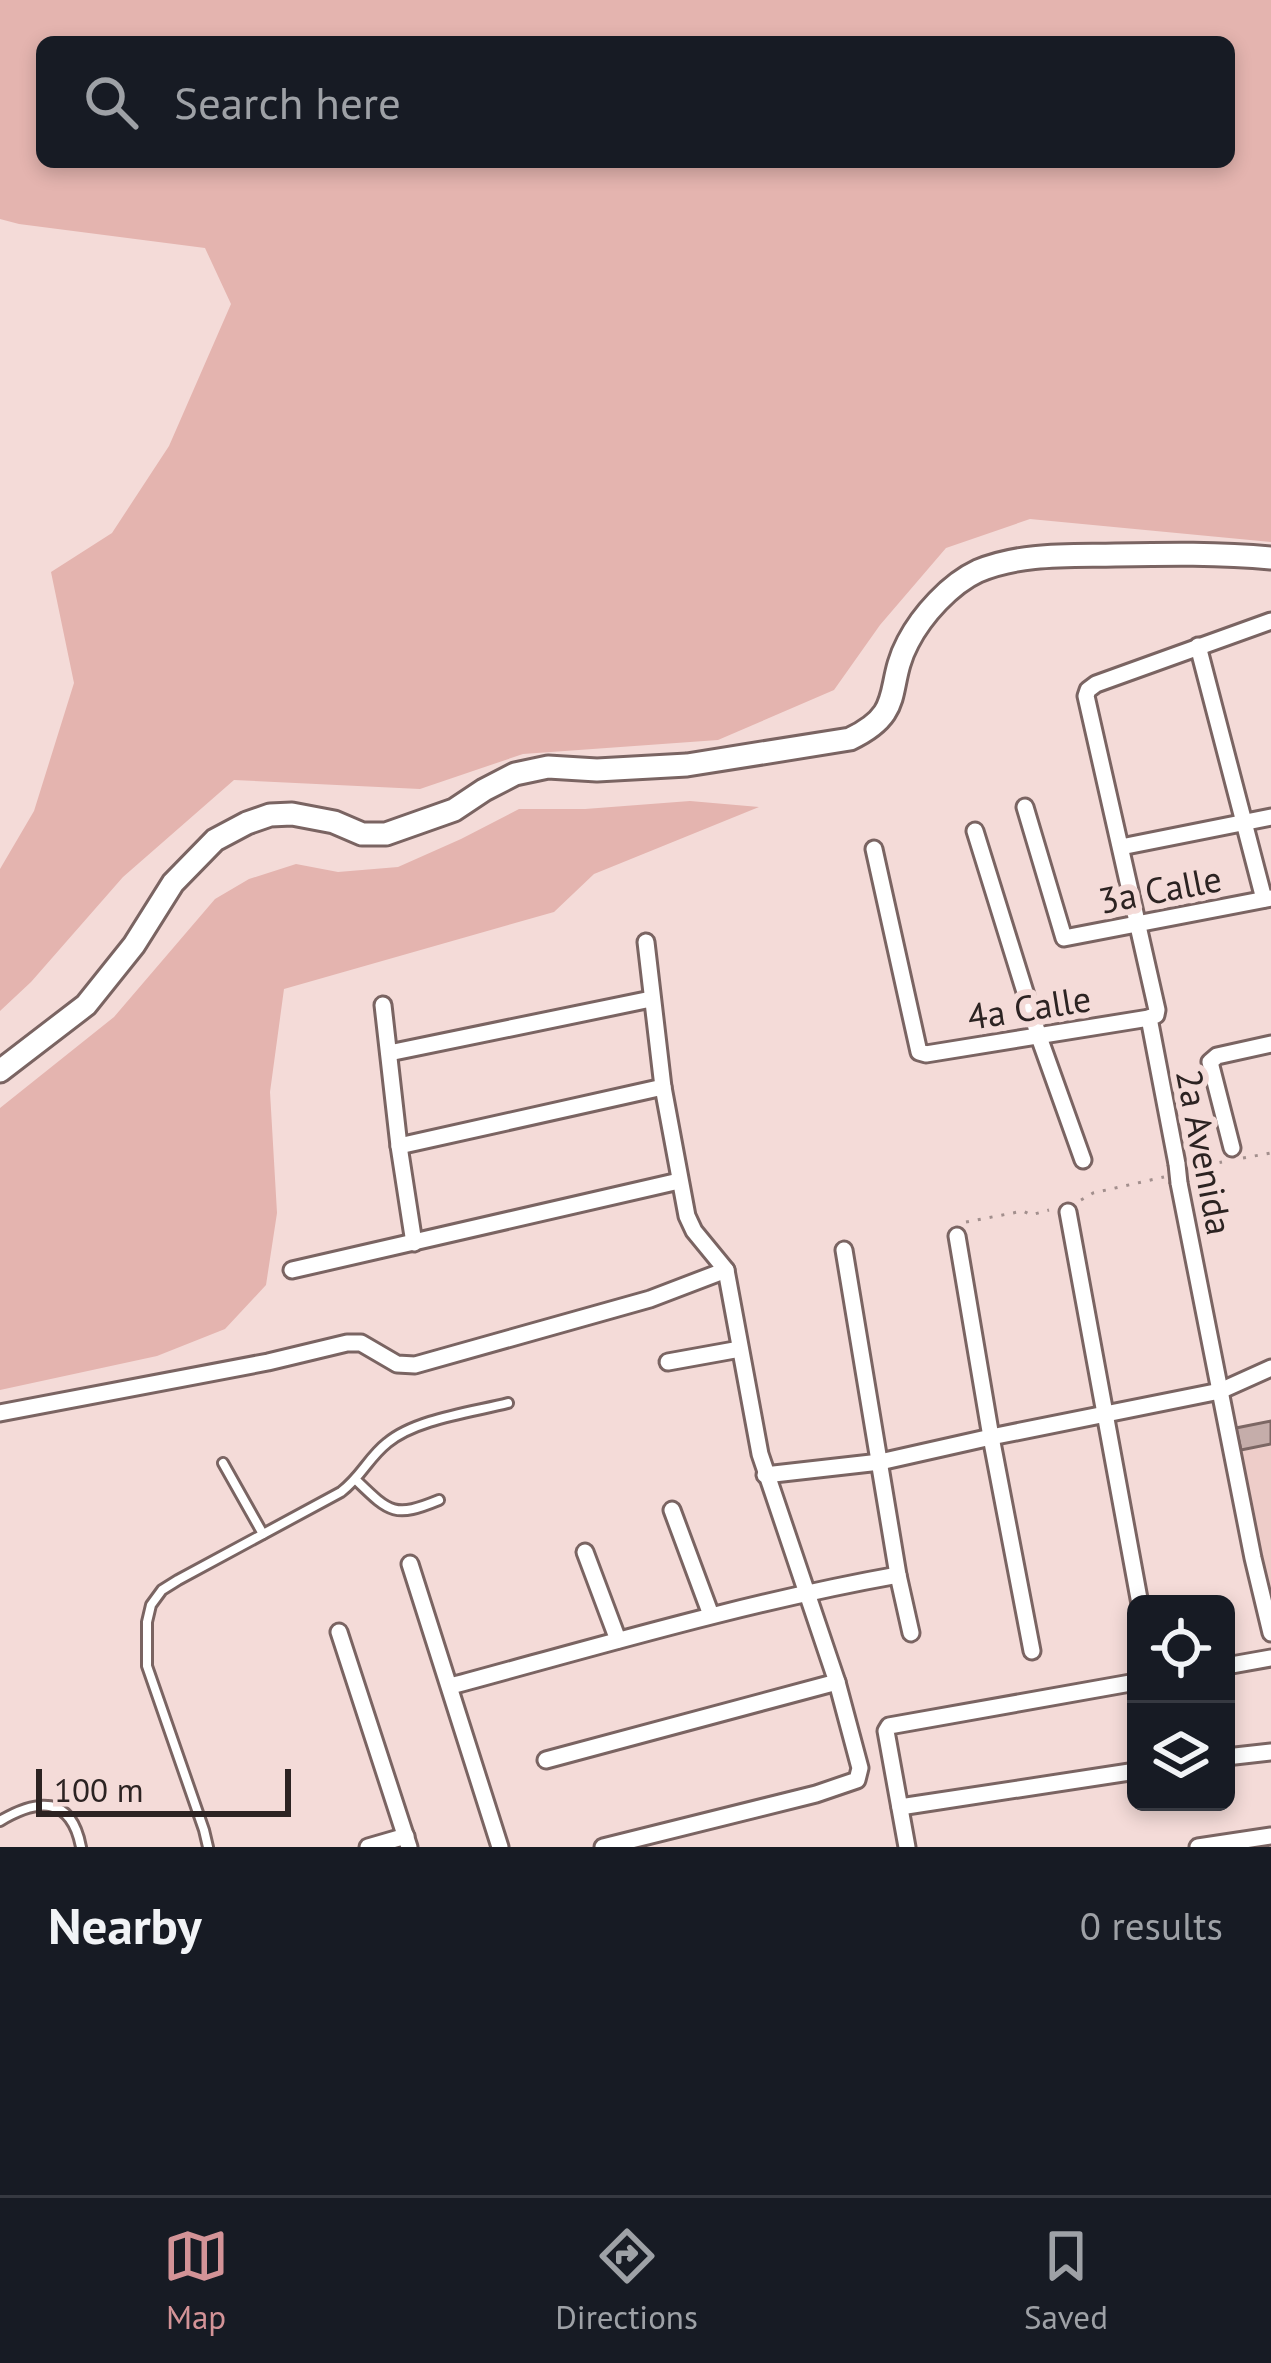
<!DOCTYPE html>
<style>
:root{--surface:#171b24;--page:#242831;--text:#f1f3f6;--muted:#9ea1a6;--line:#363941;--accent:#d39397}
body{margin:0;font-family:"PT Sans",sans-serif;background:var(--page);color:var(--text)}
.controls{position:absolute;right:36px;bottom:36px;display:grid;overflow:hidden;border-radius:18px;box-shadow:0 6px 18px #0003}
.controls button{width:108px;height:108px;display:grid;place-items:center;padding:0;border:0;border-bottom:3px solid var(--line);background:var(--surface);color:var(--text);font:60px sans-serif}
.scale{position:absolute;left:36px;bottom:30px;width:255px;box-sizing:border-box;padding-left:12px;border:6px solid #2c2322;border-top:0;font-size:33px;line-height:42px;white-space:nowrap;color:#2c2322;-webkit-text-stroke:9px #f4dbd8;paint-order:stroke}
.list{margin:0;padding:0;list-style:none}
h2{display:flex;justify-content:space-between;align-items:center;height:156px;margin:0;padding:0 48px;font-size:51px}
h2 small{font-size:39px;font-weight:400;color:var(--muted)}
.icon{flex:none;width:66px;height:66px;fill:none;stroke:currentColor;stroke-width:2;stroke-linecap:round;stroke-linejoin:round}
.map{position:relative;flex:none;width:1271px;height:1847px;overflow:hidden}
.search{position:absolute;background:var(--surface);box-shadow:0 6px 18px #0003;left:36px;right:36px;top:36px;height:132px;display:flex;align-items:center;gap:30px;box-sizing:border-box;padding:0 42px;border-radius:18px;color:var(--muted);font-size:45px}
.sheet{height:348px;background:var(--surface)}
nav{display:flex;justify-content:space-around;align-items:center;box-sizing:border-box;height:168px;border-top:3px solid var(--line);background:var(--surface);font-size:33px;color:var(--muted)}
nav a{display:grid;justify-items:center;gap:6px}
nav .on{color:var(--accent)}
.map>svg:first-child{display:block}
</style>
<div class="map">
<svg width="1271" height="1847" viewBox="0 0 1271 1847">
<rect width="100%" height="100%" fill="#f4dbd8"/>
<path fill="#eecdc9" d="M 1271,1446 L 1271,1599 L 1242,1451 Z"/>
<g fill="#e4b4af" fill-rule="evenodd">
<path d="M 0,0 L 1271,0 L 1271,542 L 1030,519 L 946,548 L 880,625 L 834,690 L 718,740 L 523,754 L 420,789 L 234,780 L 123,877 L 31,982 L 0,1011 L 0,869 L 34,811 L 74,683 L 51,572 L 112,533 L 169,446 L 231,304 L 205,248 L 19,224 L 0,219 ZM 42,42 L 1229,42 L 1229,162 L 42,162 Z"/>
<path d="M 690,801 L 759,807 L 594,874 L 554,912 L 284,989 L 270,1092 L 277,1213 L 266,1285 L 225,1329 L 157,1356 L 0,1390 L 0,1108 L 114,1017 L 215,899 L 249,879 L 296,864 L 338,872 L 398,867 L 461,839 L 519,809 L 585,809 Z"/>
</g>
<path fill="#c5adaa" stroke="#7c6764" stroke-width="3" d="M 1271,1421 L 1271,1444 L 1241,1450 L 1236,1428 Z"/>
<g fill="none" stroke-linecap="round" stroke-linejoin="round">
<g stroke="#7a6462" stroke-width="14">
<g id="lane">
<path d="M 223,1463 L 263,1534"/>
<path d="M 357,1481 C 390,1513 395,1518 439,1500"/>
<path d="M 0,1821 C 37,1799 71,1795 81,1847"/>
<path d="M 208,1847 L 204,1830 L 147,1666 L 147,1622 L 151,1605 L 162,1590 L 178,1580 L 341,1492 C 362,1476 368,1458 387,1443 C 415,1419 473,1412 508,1403"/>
</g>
</g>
<g stroke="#7a6462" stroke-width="21">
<g id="street">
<path d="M 1198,646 L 1264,899"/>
<path d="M 1025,807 L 1064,938 L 1271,898"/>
<path d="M 975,831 L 1039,1037 L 1083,1160"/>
<path d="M 1121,847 L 1271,817"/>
<path d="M 874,849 L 919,1052 L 926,1054 L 1149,1018"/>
<path d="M 383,1005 L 399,1146 L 414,1243"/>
<path d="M 389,1053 L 651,999"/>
<path d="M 399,1146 L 663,1087"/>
<path d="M 1232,1148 L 1210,1062 L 1217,1056 L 1271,1044"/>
<path d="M 1177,1164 L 1149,1018 L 1156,1015 L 1157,1010 L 1086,696 L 1088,690 L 1096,684 L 1271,621"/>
<path d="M 1179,1183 L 1253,1558 L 1271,1633"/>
<path d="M 1068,1212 L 1140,1604"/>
<path d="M 957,1236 L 991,1437 L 1032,1651"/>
<path d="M 844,1250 L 898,1575 L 911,1633"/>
<path d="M 292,1270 L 679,1181"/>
<path d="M 668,1362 L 740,1349"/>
<path d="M 0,1413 L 268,1362 L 347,1343 L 361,1343 L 397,1364 L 415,1365 L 650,1299 L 726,1270"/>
<path d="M 765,1475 L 880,1462 L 991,1437 L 1220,1391 L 1271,1368"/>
<path d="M 672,1510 L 711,1615"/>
<path d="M 585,1552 L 618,1640"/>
<path d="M 410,1564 L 500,1847"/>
<path d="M 339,1632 L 409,1847"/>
<path d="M 1226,1666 L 1271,1658"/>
<path d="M 451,1686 C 599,1646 747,1602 898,1575"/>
<path d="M 1226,1757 L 1271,1752"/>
<path d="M 546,1760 L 837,1682 L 760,1454 L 726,1270 L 694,1231 L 687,1216 L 663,1087 L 646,942"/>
<path d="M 900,1807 L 1136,1771"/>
<path d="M 368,1847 L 406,1836"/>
<path d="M 603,1847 L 816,1794 L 857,1780 L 860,1768 L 837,1682"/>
<path d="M 907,1847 L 886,1731 L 889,1726 L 1136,1682"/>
<path d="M 1198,1847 L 1271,1836"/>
</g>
</g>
<g stroke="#7a6462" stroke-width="27">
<path id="secondary" d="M 0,1071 L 86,1005 L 134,945 L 173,883 L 215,840 L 247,823 L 270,815 L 292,814 L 334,822 L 362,834 L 386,834 L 454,810 L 484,790 L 515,774 L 548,767 L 597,770 L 687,765 L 850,739 C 907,712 884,687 908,642 C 922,615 950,584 978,571 C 1021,553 1069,556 1115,555 C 1166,554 1220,553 1271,558"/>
</g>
<g stroke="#a28f8d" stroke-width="3" stroke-dasharray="3 9" stroke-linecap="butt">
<path d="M 1243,1158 L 1271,1153"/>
<path d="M 1196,1167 L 1222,1162"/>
<path d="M 1081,1200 L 1093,1193 L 1164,1177"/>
<path d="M 966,1222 L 1023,1211 L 1031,1215 L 1049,1210"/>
</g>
<use href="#lane" stroke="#fff" stroke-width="8"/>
<use href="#street" stroke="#fff" stroke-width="15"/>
<use href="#secondary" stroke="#fff" stroke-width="21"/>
<g stroke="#7a6462" stroke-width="21" stroke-linecap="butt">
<path id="street-bridge" d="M 1177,1164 L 1179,1183"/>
</g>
<use href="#street-bridge" stroke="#fff" stroke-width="15"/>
</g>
<g text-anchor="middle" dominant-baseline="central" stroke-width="12" stroke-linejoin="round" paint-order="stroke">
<g font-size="36" fill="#2c2322" stroke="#f4dbd8">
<text transform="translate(1160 889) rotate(-11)">3a Calle</text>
<text transform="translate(1029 1007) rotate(-9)">4a Calle</text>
<text transform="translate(1205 1152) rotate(79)">2a Avenida</text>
</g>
</g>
</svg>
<div class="controls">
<button><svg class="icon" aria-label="locate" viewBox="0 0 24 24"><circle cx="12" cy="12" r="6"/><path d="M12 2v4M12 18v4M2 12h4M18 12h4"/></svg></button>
<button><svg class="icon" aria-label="layers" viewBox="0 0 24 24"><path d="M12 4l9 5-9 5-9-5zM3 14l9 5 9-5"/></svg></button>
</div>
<div class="scale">100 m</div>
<div class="search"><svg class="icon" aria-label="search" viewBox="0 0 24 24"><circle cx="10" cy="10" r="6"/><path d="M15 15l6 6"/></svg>Search here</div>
</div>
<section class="sheet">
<h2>Nearby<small>0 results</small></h2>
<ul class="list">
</ul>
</section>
<nav>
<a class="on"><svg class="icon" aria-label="map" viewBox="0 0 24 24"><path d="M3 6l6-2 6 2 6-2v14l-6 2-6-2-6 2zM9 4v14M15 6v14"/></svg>Map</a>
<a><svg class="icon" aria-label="directions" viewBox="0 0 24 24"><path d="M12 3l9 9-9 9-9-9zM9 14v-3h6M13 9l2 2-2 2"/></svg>Directions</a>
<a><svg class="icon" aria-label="saved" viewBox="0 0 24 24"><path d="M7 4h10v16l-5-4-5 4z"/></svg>Saved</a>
</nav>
